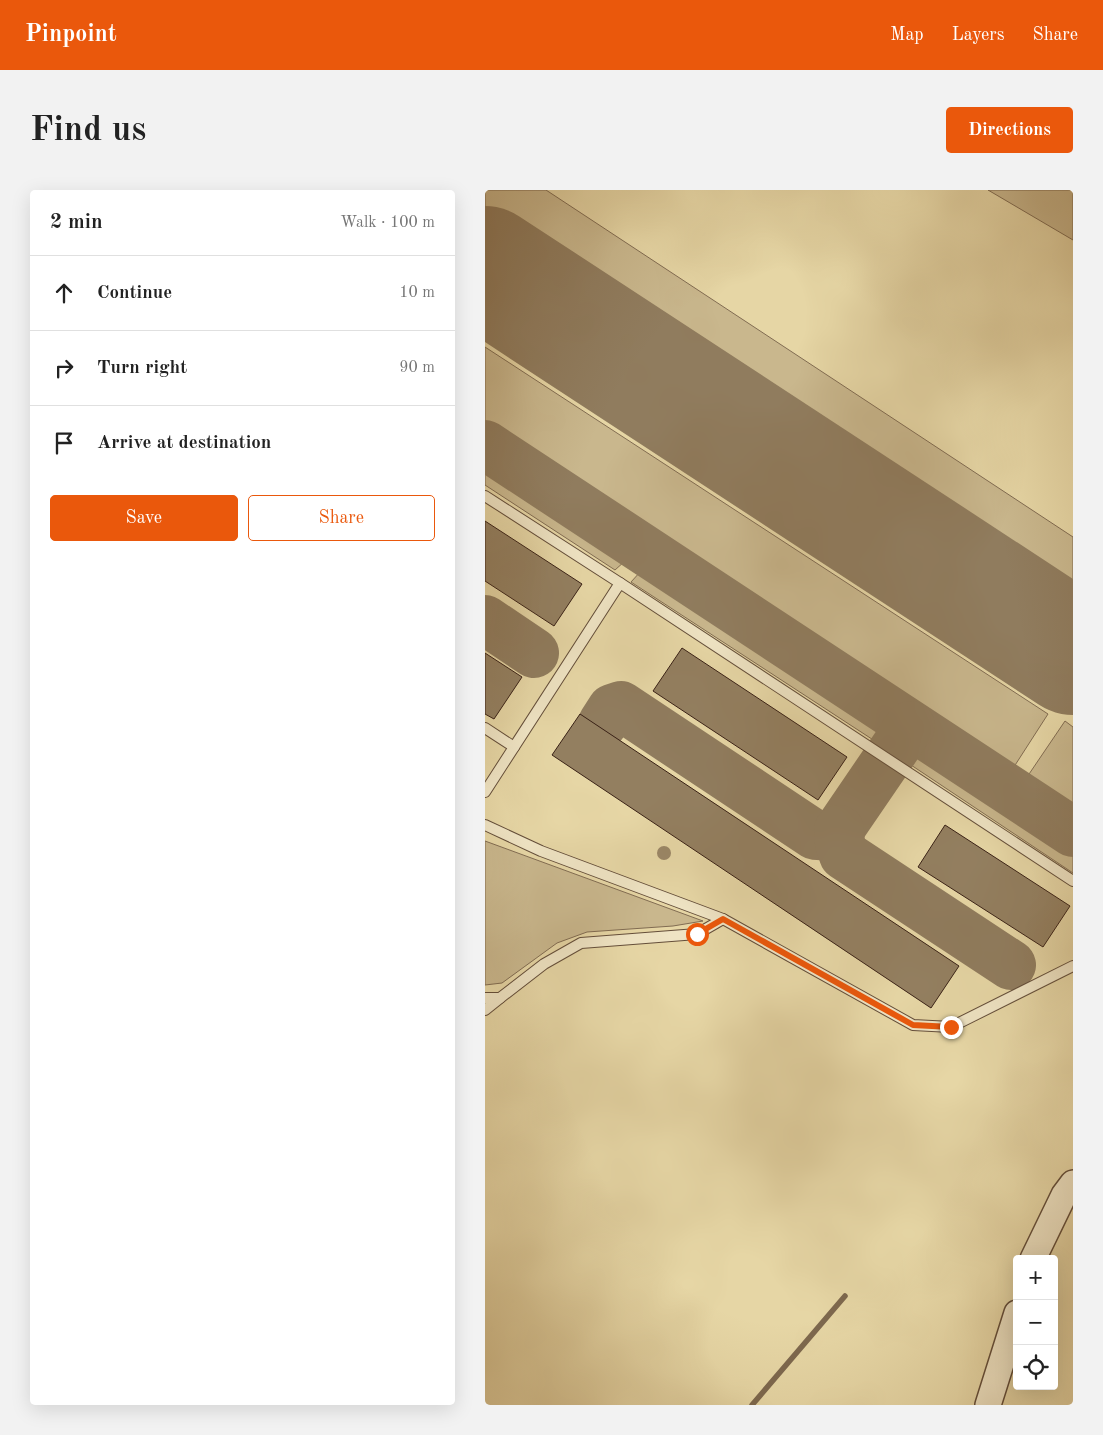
<!DOCTYPE html>
<meta charset="utf-8">
<style>
:root{--surface:#fff;--page:#f2f2f2;--text:#222;--muted:#767676;--line:#e0e0e0;--accent:#ea580c}
body{margin:0;font-family:"Old Standard TT",serif;background:var(--page);color:var(--text)}
.controls{position:absolute;right:15px;bottom:15px;display:grid;overflow:hidden;border-radius:5px;box-shadow:0 5px 20px #0002}
.controls button{width:45px;height:45px;display:grid;place-items:center;padding:0;border:0;border-bottom:1px solid var(--line);background:var(--surface);color:var(--text);font:25px sans-serif}
.stop{position:absolute;width:15px;height:15px;margin:-11px;border:4px solid #ea580c;border-radius:50%;background:#fff}
.stop.end{background:#ea580c;border-color:#fff;box-shadow:0 1px 5px #0008}
.list{margin:0;padding:0;list-style:none}
h2{display:flex;justify-content:space-between;align-items:center;height:65px;margin:0;padding:0 20px;font-size:21px}
h2 small{font-size:16px;font-weight:400;color:var(--muted)}
.list li{display:grid;grid-template-columns:32px 1fr auto;gap:15px;align-items:center;box-sizing:border-box;height:75px;padding:0 20px;border-top:1px solid var(--line)}
.list b{display:block;font-size:19px;white-space:nowrap}
.list em{font-size:16px;font-style:normal;color:var(--muted)}
.actions{display:flex;gap:10px;padding:15px 20px}
.actions a{flex:1;padding:11px 0;border:1px solid var(--accent);border-radius:5px;text-align:center;font-size:18px;color:var(--accent)}
.actions .main{background:var(--accent);color:#fff}
.icon{flex:none;width:28px;height:28px;fill:none;stroke:currentColor;stroke-width:2;stroke-linecap:round;stroke-linejoin:round}
.map{position:relative;flex:none;width:588px;height:1215px;overflow:hidden;border-radius:5px}
header{display:flex;align-items:center;gap:30px;box-sizing:border-box;height:70px;padding:0 25px;background:var(--accent);color:#fff}
header strong{font-size:24px}
nav{display:flex;gap:28px;margin-inline-start:auto;font-size:18px}
.intro{display:flex;align-items:center;justify-content:space-between;box-sizing:border-box;height:120px;padding:0 30px}
h1{margin:0;font-size:35px}
.button{padding:12px 22px;border-radius:5px;background:var(--accent);color:#fff;font-size:18px;font-weight:700}
main{display:flex;gap:30px;padding:0 30px}
aside{flex:1;background:var(--surface);border-radius:5px;box-shadow:0 5px 20px #0002}
.map>svg:first-child{display:block}
</style>
<header>
<strong>Pinpoint</strong>
<nav><a>Map</a><a>Layers</a><a>Share</a></nav>
</header>
<div class="intro"><h1>Find us</h1><a class="button">Directions</a></div>
<main>
<aside>
<h2>2 min<small>Walk · 100 m</small></h2>
<ul class="list">
<li><svg class="icon" aria-label="ahead" viewBox="0 0 24 24"><path d="M12 20V5M6 11l6-6 6 6"/></svg><div><b>Continue</b></div><em>10 m</em></li>
<li><svg class="icon" aria-label="right" viewBox="0 0 24 24"><path d="M7 20v-9h11M14 6l5 5-5 5"/></svg><div><b>Turn right</b></div><em>90 m</em></li>
<li><svg class="icon" aria-label="arrive" viewBox="0 0 24 24"><path d="M6 21V4h12l-3 4 3 4H6"/></svg><div><b>Arrive at destination</b></div></li>
</ul>
<div class="actions"><a class="main">Save</a><a>Share</a></div>
</aside>
<div class="map">
<svg width="588" height="1215" viewBox="0 0 588 1215">
<rect width="100%" height="100%" fill="#e6d6a5"/>
<filter id="stains"><feTurbulence type="fractalNoise" baseFrequency=".004" numOctaves="4"/><feColorMatrix values="0 0 0 0 .2 0 0 0 0 .09 0 0 0 0 .02 0 0 0 .5 -.17"/></filter>
<radialGradient id="worn" r=".72"><stop offset=".6" stop-color="#630" stop-opacity="0"/><stop offset="1" stop-color="#630" stop-opacity=".3"/></radialGradient>
<g fill="#c9b78d" stroke="#816c52">
<path d="M 0,0 L 61,0 L 588,347 L 588,423 L 0,40 Z"/>
<path d="M 503,0 L 588,0 L 588,50 Z"/>
<path d="M 0,111 L 588,499 L 588,513 L 0,125 Z"/>
<path d="M 0,157 L 563,524 L 525,583 L 0,234 Z"/>
<path d="M 0,276 L 94,337 L 140,371 L 130,380 L 0,295 Z"/>
<path d="M 156,381 L 409,545 L 396,555 L 146,392 Z"/>
<path d="M 580,531 L 588,537 L 588,621 L 540,590 Z"/>
<path d="M 428,553 L 588,660 L 588,683 L 417,569 Z"/>
<path d="M 0,651 L 218,731 L 188,736 L 102,742 L 72,753 L 17,793 L 0,795 Z"/>
</g>
<g fill="none" stroke-linecap="round" stroke-linejoin="round">
<path stroke="#7d684e" stroke-width="5.5" d="M 267,1215 L 360,1106"/>
<g stroke="#907c5e" stroke-width="50">
<path d="M 0,255 L 588,642"/>
<path d="M 0,430 L 49,463"/>
<path d="M 118,533 L 127,519 L 136,516 L 330,645 C 339,646 347,645 354,640 L 425,536"/>
<path d="M 354,640 L 355,653 L 359,665 L 526,775"/>
</g>
<path stroke="#907c5e" stroke-width="124" d="M 0,78 L 588,463"/>
</g>
<g fill="#937f60" stroke="#392116">
<path d="M 0,331 L 97,394 L 69,436 L 0,391 Z"/>
<path d="M 197,458 L 362,567 L 333,610 L 168,501 Z"/>
<path d="M 0,463 L 37,487 L 9,529 L 0,524 Z"/>
<path d="M 95,524 L 474,776 L 446,818 L 67,565 Z"/>
<path d="M 460,635 L 585,716 L 558,757 L 433,677 Z"/>
</g>
<g fill="none" stroke-linecap="round" stroke-linejoin="round">
<g stroke="#644e3a" stroke-width="12">
<g id="service">
<path d="M 0,306 L 135,393"/>
<path d="M 0,538 L 29,557"/>
<path d="M 0,602 L 135,393 L 588,691"/>
<path d="M 0,635 L 56,661 L 238,729 L 428,835 L 466,837 L 588,776"/>
<path d="M 0,808 L 15,808 L 59,774 L 96,753 L 212,744 L 238,729"/>
<path d="M 0,820 L 15,808"/>
</g>
</g>
<g stroke="#644e3a" stroke-width="28">
<g id="tertiary">
<path d="M 548,1069 L 579,1005 L 588,993"/>
<path d="M 503,1215 L 532,1123"/>
</g>
</g>
<use href="#service" stroke="#efe4c4" stroke-width="10"/>
<use href="#tertiary" stroke="#efe4c4" stroke-width="25"/>
</g>
<circle fill="#9b8767" cx="179" cy="663" r="7"/>
<g fill="none" stroke-linecap="round" stroke-linejoin="round">
<path stroke="#ea580c" stroke-width="6" d="M 212,744 L 238,729 L 428,835 L 466,837"/>
</g>
<rect width="100%" height="100%" filter="url(#stains)"/>
<rect width="100%" height="100%" fill="url(#worn)"/>
</svg>
<div class="controls">
<button>+</button>
<button>−</button>
<button><svg class="icon" aria-label="locate" viewBox="0 0 24 24"><circle cx="12" cy="12" r="6"/><path d="M12 2v4M12 18v4M2 12h4M18 12h4"/></svg></button>
</div>
<div class="stop" style="left:212px;top:744px"></div>
<div class="stop end" style="left:466px;top:837px"></div>
</div>
</main>
